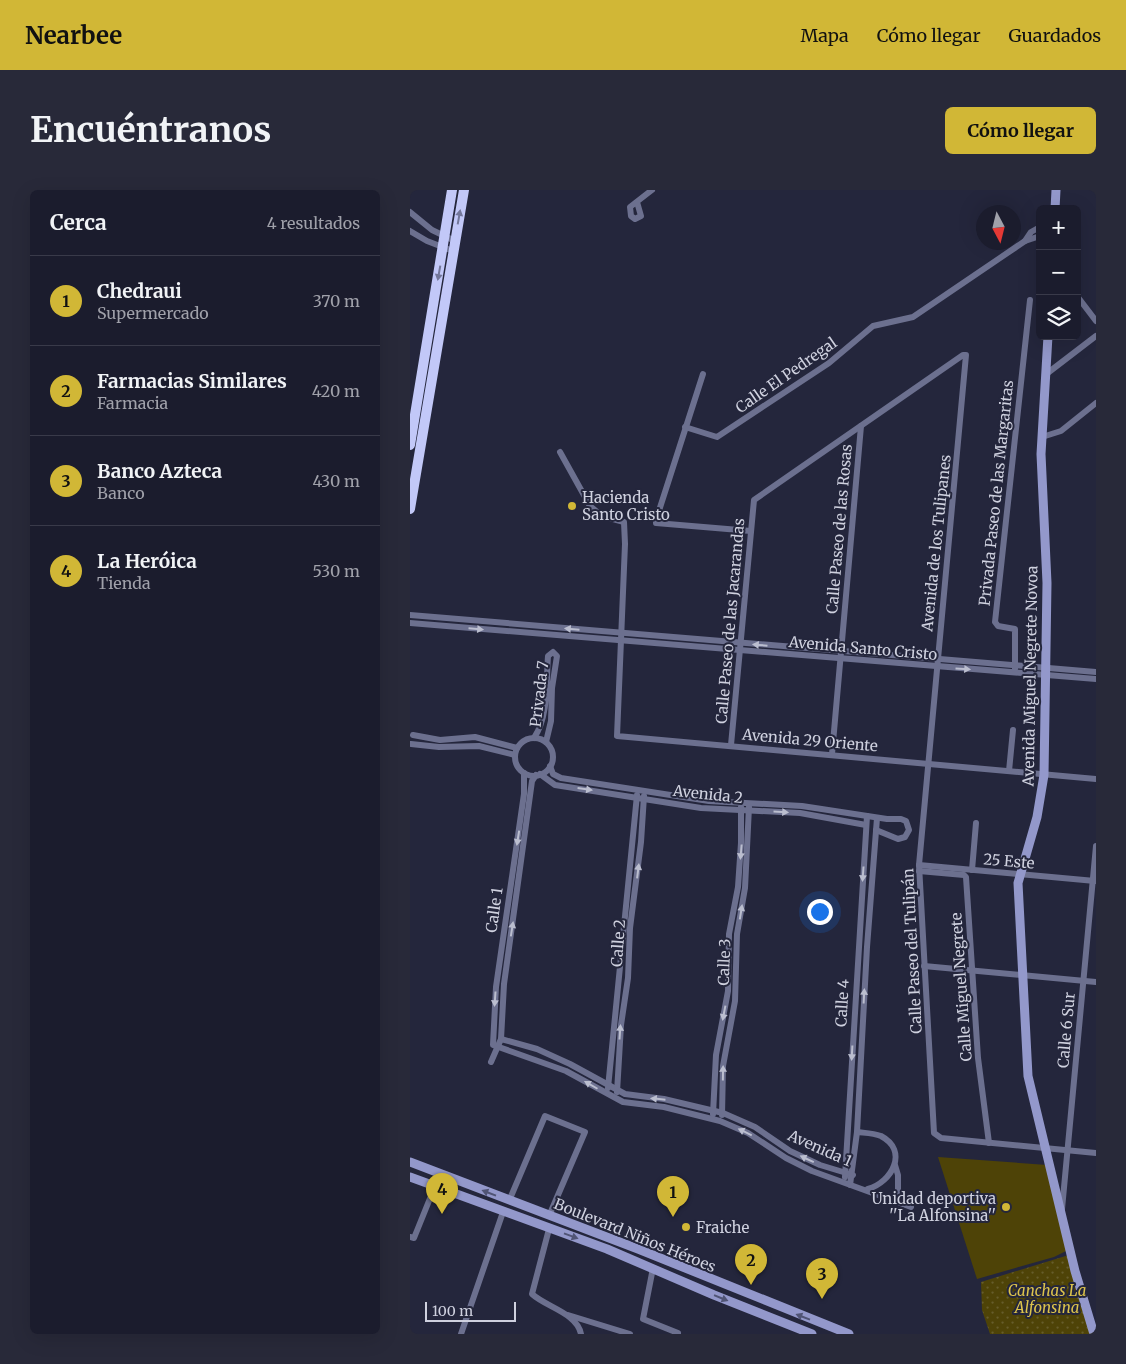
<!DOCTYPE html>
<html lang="es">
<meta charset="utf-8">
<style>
:root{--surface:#1b1c2d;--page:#282939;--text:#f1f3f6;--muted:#a0a1aa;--line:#393a49;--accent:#d1b736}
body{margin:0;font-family:Merriweather,serif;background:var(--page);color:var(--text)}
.controls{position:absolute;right:15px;top:15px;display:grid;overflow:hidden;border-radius:8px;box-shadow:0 5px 20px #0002}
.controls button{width:45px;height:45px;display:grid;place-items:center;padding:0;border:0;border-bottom:1px solid var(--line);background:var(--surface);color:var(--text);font:25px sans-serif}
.compass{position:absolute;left:566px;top:15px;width:45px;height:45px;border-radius:50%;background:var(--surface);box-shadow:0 5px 20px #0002;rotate:173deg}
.scale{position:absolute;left:15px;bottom:12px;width:91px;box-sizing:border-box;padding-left:5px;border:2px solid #cfd1df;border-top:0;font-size:14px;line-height:18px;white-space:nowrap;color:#cfd1df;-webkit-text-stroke:4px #24263c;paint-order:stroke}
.you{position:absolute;left:409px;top:721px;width:18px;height:18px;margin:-12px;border:4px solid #fff;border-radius:50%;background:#1a73e8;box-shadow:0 0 0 8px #1a73e833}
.badge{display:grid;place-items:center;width:32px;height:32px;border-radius:50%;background:var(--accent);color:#111;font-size:16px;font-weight:700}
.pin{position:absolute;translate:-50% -41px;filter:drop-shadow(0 1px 2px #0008)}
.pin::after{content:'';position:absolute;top:26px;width:18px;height:15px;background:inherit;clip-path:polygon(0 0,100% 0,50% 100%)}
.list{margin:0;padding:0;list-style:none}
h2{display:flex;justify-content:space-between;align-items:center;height:65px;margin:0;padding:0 20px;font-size:21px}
h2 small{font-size:16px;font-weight:400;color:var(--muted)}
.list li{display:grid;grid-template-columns:32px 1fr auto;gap:15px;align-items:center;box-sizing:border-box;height:90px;padding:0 20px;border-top:1px solid var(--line)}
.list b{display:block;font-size:19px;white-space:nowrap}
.list p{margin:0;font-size:16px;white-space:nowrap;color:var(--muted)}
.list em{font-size:16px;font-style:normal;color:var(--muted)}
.icon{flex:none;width:28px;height:28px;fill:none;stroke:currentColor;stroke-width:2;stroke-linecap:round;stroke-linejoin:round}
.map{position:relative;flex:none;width:686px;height:1144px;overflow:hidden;border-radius:8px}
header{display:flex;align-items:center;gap:30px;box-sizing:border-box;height:70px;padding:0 25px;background:var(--accent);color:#111}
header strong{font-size:24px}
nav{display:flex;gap:28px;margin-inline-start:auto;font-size:18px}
.intro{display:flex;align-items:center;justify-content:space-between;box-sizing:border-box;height:120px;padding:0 30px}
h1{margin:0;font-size:35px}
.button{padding:12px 22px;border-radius:8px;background:var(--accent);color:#111;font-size:18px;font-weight:700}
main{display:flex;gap:30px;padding:0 30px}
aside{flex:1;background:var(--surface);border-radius:8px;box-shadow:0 5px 20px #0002}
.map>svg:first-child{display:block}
</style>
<header>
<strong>Nearbee</strong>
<nav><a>Mapa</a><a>Cómo llegar</a><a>Guardados</a></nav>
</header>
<div class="intro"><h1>Encuéntranos</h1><a class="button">Cómo llegar</a></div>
<main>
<aside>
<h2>Cerca<small>4 resultados</small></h2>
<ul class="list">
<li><span class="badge">1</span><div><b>Chedraui</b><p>Supermercado</p></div><em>370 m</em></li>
<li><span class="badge">2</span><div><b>Farmacias Similares</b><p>Farmacia</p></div><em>420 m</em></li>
<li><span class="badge">3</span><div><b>Banco Azteca</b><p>Banco</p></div><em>430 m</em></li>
<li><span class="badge">4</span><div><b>La Heróica</b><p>Tienda</p></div><em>530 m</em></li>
</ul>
</aside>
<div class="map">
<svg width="686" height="1144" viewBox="0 0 686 1144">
<defs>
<pattern id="park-dots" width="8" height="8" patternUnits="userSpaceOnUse" patternTransform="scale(1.25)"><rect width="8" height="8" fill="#4e4307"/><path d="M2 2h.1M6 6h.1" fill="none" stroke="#665d2b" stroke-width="1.8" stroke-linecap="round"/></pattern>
</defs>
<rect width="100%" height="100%" fill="#24263c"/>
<path fill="#4e4307" d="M 528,967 L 637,975 L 660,1059 L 644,1067 L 567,1089 Z"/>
<path fill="url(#park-dots)" d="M 662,1064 L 683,1144 L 580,1144 L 572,1120 L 571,1092 Z"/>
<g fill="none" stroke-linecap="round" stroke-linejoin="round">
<g stroke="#6c708f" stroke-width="6">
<path d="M 227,12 L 231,26 L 225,29 L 221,26 L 220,17 L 242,0"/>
<path d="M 0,22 L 22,40 L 45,51"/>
<path d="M 0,41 L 17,51 L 43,61"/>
<path d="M 615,51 L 630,46"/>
<path d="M 667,106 L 686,131"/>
<path d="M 293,184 L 246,330 L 246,333 L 341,341"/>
<path d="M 635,185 L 686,146"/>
<path d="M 275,237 L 307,247 L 419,173 L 463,136 L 503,127 L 615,51 L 621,42 L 630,37"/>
<path d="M 632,247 L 651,241 L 686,213"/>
<path d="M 150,262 L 180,316 L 192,326 L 214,332 L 215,354 L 207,546 L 686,589"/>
<path d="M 0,425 L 686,482"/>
<path d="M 0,433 L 686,489"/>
<path d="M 605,479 L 605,439 L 588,436 L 585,432 L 620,110"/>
<path d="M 3,545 L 30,550 L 65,547 L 107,558"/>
<path d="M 124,548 C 139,526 136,492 138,466 L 143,462 L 147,466 L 142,498 L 141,531 L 136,552"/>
<circle cx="124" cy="567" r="19"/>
<path d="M 1,554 L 29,557 L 69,556 L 105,565"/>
<path d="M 321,555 L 344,310 L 553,165 L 556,165 L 509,675 L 524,943 L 531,948 L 686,963"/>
<path d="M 422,564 L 451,236"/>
<path d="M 140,576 L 143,584 L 151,588 L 299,611 L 392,616 L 477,629 L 491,629 L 496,631 L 499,640 L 495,647 L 488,649 L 466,640"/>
<path d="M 599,581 L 603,540"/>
<path d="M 114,583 L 114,604 L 86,797 L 83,855 L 156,881 L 213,912 L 254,917 L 310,931 L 338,943 L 376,968 L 402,981 L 501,1017"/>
<path d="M 130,584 L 145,595 L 291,618 L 390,623 L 456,635"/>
<path d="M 509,675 L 685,691"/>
<path d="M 562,680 L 566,633"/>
<path d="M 509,681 L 554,685 L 556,687 L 568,868 L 579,953"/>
<path d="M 514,776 L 686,792"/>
<path d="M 91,849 L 127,859 L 160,874 L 215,904 L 254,909 L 313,923 L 345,937 L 380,961 L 410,975 L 443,985"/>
<path d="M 81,872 L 91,849 L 94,794 L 122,591 L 126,585"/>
<path d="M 198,898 L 227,605"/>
<path d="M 207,902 L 211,835 L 218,788 L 220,738 L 231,652 L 234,606"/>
<path d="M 303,924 L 306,865 L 318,801 L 319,744 L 328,697 L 331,653 L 331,617"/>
<path d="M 312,925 L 313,876 L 325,811 L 327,744 L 335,698 L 339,617"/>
<path d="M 447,942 C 455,943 463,943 471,946 C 499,961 482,992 458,999"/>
<path d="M 485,975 L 488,985 L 488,1011"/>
<path d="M 435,987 L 457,626"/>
<path d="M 440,995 L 447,942 L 457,757 L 467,628"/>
<path d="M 99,1011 L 135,926 L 175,942 L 139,1026"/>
<path d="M 652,1019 L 686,656"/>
<path d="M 139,1039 L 122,1104 C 136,1117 167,1123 171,1144"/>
<path d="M 0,1047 L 4,1048 L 25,996"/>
<path d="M 243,1078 L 233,1129 L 268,1143"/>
<path d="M 158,1125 L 220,1144"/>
<path d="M 51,1144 L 93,1022"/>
</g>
<g stroke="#9398cb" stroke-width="9">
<path d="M 645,19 L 646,0"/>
<path d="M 638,146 L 631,264 L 637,393 L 634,585 L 627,627 L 608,693 L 618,886 L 665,1081 L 684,1144"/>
<path d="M 0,972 L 228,1059 L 439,1144"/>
<path d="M 0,987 L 197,1059 L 304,1105 L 402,1144"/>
</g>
<g stroke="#c2c8f8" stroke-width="10">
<path d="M 0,255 L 42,0"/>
<path d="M 0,319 L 54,0"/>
</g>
</g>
<defs><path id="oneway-solid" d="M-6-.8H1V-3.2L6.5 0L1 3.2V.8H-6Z" transform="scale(1.25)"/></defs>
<g fill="#73779a">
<use href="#oneway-solid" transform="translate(49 27) rotate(-80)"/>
<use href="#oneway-solid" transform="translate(29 83) rotate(100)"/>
</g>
<g fill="#bbbecf">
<use href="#oneway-solid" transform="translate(66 439) rotate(5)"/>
<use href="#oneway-solid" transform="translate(162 439) rotate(-175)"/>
<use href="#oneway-solid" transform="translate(350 455) rotate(-175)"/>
<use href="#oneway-solid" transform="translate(553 479) rotate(4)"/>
<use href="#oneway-solid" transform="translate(175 599) rotate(8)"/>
<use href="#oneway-solid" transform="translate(371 622) rotate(3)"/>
<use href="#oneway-solid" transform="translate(108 648) rotate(99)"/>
<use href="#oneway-solid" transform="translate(331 662) rotate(95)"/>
<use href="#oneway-solid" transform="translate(228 681) rotate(-83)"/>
<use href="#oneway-solid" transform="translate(453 684) rotate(94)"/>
<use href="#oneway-solid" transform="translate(331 722) rotate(-81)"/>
<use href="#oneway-solid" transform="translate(102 739) rotate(-81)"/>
<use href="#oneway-solid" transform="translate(454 806) rotate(-87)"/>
<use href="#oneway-solid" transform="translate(85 809) rotate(94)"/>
<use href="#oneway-solid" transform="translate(314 823) rotate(101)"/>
<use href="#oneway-solid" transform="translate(210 842) rotate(-86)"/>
<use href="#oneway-solid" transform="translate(442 863) rotate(93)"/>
<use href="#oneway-solid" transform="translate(313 883) rotate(-89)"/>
<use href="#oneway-solid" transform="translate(181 895) rotate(-150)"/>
<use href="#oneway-solid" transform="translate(248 909) rotate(-174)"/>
<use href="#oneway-solid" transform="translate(335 942) rotate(-154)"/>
<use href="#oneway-solid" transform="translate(397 969) rotate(-155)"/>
</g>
<g fill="#505475">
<use href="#oneway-solid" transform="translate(79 1003) rotate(-159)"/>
<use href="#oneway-solid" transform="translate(161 1046) rotate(20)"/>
<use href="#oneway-solid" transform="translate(311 1108) rotate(22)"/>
<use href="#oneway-solid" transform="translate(393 1127) rotate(-159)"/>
</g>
<g fill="#d1b736" stroke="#24263c" stroke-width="2">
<circle cx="162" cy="316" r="5"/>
<circle cx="596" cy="1017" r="5"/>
<circle cx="276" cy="1037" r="5"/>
</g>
<g text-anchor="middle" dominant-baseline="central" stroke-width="4" stroke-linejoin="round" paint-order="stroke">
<g font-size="15" fill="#cfd1df" stroke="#24263c">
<text transform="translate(376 185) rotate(-35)">Calle El Pedregal</text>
<text transform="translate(586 303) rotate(-84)">Privada Paseo de las Margaritas</text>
<text transform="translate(429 339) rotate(-85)">Calle Paseo de las Rosas</text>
<text transform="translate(526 353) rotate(-84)">Avenida de los Tulipanes</text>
<text transform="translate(320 431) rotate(-85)">Calle Paseo de las Jacarandas</text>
<text transform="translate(453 458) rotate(5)">Avenida Santo Cristo</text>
<text transform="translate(620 486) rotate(-89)">Avenida Miguel Negrete Novoa</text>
<text transform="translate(129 504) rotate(-83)">Privada 7</text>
<text transform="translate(400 550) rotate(5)">Avenida 29 Oriente</text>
<text transform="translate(298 604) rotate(6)">Avenida 2</text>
<text transform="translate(599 671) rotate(5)">25 Este</text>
<text transform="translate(84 720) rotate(-82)">Calle 1</text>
<text transform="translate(208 753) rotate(-86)">Calle 2</text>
<text transform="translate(502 761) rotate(-93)">Calle Paseo del Tulipán</text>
<text transform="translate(314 772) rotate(-88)">Calle 3</text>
<text transform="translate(551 797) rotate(-94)">Calle Miguel Negrete</text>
<text transform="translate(432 813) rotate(-87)">Calle 4</text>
<text transform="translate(656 840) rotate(-85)">Calle 6 Sur</text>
<text transform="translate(410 958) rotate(24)">Avenida 1</text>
<text transform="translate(225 1045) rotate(22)">Boulevard Niños Héroes</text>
</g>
<g font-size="15" fill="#cfd1df" stroke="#24263c" text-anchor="start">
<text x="172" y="307">Hacienda<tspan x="172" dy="17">Santo Cristo</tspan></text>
<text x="586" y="1008" text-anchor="end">Unidad deportiva<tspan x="586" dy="17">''La Alfonsina''</tspan></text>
<text x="286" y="1037">Fraiche</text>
</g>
<g font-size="15" font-style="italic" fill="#ddc44c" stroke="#24263c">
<text x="637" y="1100">Canchas La<tspan x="637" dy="17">Alfonsina</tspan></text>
</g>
</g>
</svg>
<div class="controls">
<button>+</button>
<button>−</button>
<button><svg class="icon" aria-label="layers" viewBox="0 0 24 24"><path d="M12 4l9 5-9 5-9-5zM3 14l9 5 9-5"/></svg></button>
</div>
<svg class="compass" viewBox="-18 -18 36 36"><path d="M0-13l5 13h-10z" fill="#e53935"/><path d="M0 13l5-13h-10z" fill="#a0a1aa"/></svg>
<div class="scale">100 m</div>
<div class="you"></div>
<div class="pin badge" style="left:263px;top:1027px">1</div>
<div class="pin badge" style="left:341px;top:1095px">2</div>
<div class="pin badge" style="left:412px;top:1109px">3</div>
<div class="pin badge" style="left:32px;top:1024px">4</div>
</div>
</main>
